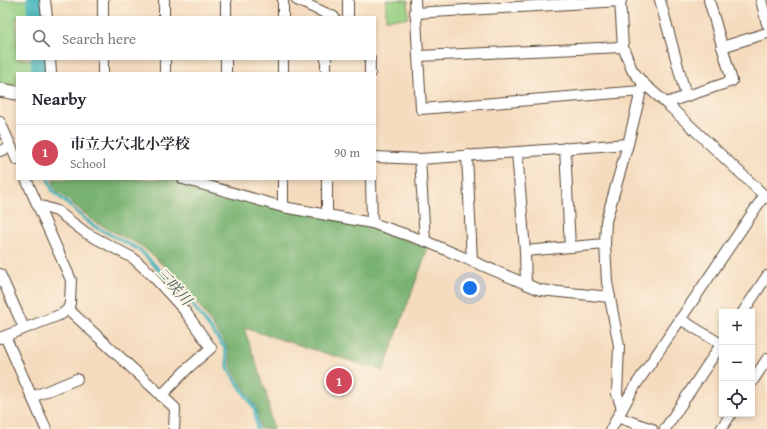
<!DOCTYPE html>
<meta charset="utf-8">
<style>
:root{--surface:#fff;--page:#f7f7f7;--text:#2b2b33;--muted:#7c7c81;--line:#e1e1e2;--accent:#d1495b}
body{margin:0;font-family:"Gentium Book Plus","Noto Serif JP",serif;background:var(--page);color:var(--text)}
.controls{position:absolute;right:12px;bottom:12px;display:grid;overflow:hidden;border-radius:0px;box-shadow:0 2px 6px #0003}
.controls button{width:36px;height:36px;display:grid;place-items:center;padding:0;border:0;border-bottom:1px solid var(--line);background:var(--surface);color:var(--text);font:20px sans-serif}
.you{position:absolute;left:470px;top:288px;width:14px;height:14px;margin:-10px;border:3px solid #fff;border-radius:50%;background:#1a73e8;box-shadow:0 0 0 6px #1a73e833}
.badge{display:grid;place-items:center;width:26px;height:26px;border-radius:50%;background:var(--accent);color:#fff;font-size:13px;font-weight:700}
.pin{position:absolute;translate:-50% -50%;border:2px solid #fff;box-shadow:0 1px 4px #0006}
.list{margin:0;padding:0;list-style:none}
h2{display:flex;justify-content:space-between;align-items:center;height:52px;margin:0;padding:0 16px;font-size:17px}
h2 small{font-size:13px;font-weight:400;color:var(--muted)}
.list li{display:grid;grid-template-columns:26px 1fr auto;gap:12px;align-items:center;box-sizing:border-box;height:56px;padding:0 16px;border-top:1px solid var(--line)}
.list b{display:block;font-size:15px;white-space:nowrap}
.list p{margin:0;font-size:13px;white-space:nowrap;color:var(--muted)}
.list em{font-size:13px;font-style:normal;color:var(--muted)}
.icon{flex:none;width:22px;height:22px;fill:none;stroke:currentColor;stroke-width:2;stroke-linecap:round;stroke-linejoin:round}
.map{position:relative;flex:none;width:767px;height:429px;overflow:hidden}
.search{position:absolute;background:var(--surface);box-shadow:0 2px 6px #0003;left:16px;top:16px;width:360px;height:44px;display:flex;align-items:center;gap:10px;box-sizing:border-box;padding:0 14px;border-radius:0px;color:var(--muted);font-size:15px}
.panel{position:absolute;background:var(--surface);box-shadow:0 2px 6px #0003;left:16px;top:72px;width:360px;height:108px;border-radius:0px}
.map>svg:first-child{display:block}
</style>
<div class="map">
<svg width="767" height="429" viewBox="0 0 767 429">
<rect width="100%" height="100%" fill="#fcf5e5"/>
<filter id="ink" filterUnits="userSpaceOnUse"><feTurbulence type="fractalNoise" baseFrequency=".025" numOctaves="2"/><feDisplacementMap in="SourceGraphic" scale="8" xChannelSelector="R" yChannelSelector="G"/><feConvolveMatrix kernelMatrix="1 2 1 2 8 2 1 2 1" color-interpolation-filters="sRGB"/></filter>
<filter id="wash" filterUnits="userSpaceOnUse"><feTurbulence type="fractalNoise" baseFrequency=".012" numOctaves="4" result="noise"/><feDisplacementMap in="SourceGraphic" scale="16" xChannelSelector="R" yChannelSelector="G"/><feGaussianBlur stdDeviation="0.9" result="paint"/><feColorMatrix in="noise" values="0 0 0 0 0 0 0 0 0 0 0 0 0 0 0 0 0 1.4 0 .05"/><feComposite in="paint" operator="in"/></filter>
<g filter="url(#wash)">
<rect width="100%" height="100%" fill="#f5dbbe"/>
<g fill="#96cf83" stroke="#687c50">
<path d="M 0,0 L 34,0 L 35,17 L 17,17 L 17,59 L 38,59 L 39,73 L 17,73 L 17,86 L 0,83 Z"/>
<path d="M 386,0 L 408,0 L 408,18 L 386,19 Z"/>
</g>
<path fill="#78b271" stroke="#5a6e48" d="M 52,179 L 170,179 L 188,185 L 371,227 L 428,248 L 383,371 L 244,328 L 266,392 L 273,429 L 260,429 L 257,408 L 232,369 L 228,348 L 196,301 L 164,266 L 143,247 L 95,222 L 56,190 Z"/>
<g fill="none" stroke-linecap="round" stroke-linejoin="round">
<path stroke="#42b2b9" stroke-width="3.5" d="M 48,179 L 53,191 L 92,225 L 140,250 L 192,304 L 225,348 L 229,370 L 255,409 L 257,429"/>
<g stroke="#42b2b9" stroke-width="21">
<path d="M 37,0 L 38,17"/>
<path d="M 41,59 L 42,73"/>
</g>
</g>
</g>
<g filter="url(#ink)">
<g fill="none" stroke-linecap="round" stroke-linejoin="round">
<g stroke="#574536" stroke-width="12">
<g id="minor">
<path d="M 45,0 L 47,17"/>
<path d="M 164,0 L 164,17"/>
<path d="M 226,0 L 226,17"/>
<path d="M 283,0 L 283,17"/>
<path d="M 297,0 L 334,17"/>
<path d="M 415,0 L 421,109 L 641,91"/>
<path d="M 620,0 L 623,47 L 632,70 L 643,83 L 666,103 L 767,198"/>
<path d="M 660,0 L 686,96"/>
<path d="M 761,0 L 767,24"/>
<path d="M 415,13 L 621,1"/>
<path d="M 103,17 L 103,0"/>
<path d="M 348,17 L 348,0"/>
<path d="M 722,47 L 767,33"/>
<path d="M 418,56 L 623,47"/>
<path d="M 50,59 L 51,73"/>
<path d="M 165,59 L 165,73"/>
<path d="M 226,59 L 226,73"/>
<path d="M 283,59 L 283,73"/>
<path d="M 326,59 L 326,73"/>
<path d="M 370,59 L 370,73"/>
<path d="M 103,73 L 103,59"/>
<path d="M 666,103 L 732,81 L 709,0"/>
<path d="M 0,122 L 17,160"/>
<path d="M 565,148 L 570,247"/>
<path d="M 0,151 L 11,147"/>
<path d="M 517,152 L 525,251 L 526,284"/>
<path d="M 467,155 L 472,261"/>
<path d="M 375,157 L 420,159 L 628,144"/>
<path d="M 420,159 L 425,241"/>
<path d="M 183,179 L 283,207 L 372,223 L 425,241 L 540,290 L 610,297"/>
<path d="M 283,179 L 283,207"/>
<path d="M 327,179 L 327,215"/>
<path d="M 371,179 L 372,223"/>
<path d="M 38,205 L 57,211 L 86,233 L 133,258 L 152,275 L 184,310 L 211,348 L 188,368 L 161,396"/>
<path d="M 525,251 L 605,244"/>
<path d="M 0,274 L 24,328"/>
<path d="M 68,309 L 175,408 L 174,429"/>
<path d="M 743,312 L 767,276"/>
<path d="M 680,319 L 721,344"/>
<path d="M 5,336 L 46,429"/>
<path d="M 0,338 L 62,314 L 68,309 L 70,303 L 71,280 L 26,179"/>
<path d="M 752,382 L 767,359"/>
<path d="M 32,397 L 77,379"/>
<path d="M 622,409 L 617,394 L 619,346 L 607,282 L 605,244 L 606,221 L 628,144 L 643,83"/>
<path d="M 617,417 L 652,429"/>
<path d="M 611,429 L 633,389 L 764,196"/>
<path d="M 665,429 L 722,343"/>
<path d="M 721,429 L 731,414"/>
</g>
</g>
<g stroke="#574536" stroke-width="15">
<path id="tertiary" d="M 0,90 L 17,93"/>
</g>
<use href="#minor" stroke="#fff" stroke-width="10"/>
<use href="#tertiary" stroke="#fff" stroke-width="13"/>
</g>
</g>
<g text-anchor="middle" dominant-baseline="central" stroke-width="4" stroke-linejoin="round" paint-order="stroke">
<g font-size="15" font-style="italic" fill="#3d5a54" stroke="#fcf5e5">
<text transform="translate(174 286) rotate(47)">三咲川</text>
</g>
</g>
</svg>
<div class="controls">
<button>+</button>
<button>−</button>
<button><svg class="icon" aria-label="locate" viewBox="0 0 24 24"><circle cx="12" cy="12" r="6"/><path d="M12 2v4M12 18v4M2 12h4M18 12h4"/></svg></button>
</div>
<div class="you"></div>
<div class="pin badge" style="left:339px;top:381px">1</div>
<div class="search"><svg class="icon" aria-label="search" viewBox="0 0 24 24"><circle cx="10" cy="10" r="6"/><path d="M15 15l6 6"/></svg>Search here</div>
<section class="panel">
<h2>Nearby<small></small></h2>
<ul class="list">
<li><span class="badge">1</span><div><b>市立大穴北小学校</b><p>School</p></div><em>90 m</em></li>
</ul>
</section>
</div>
